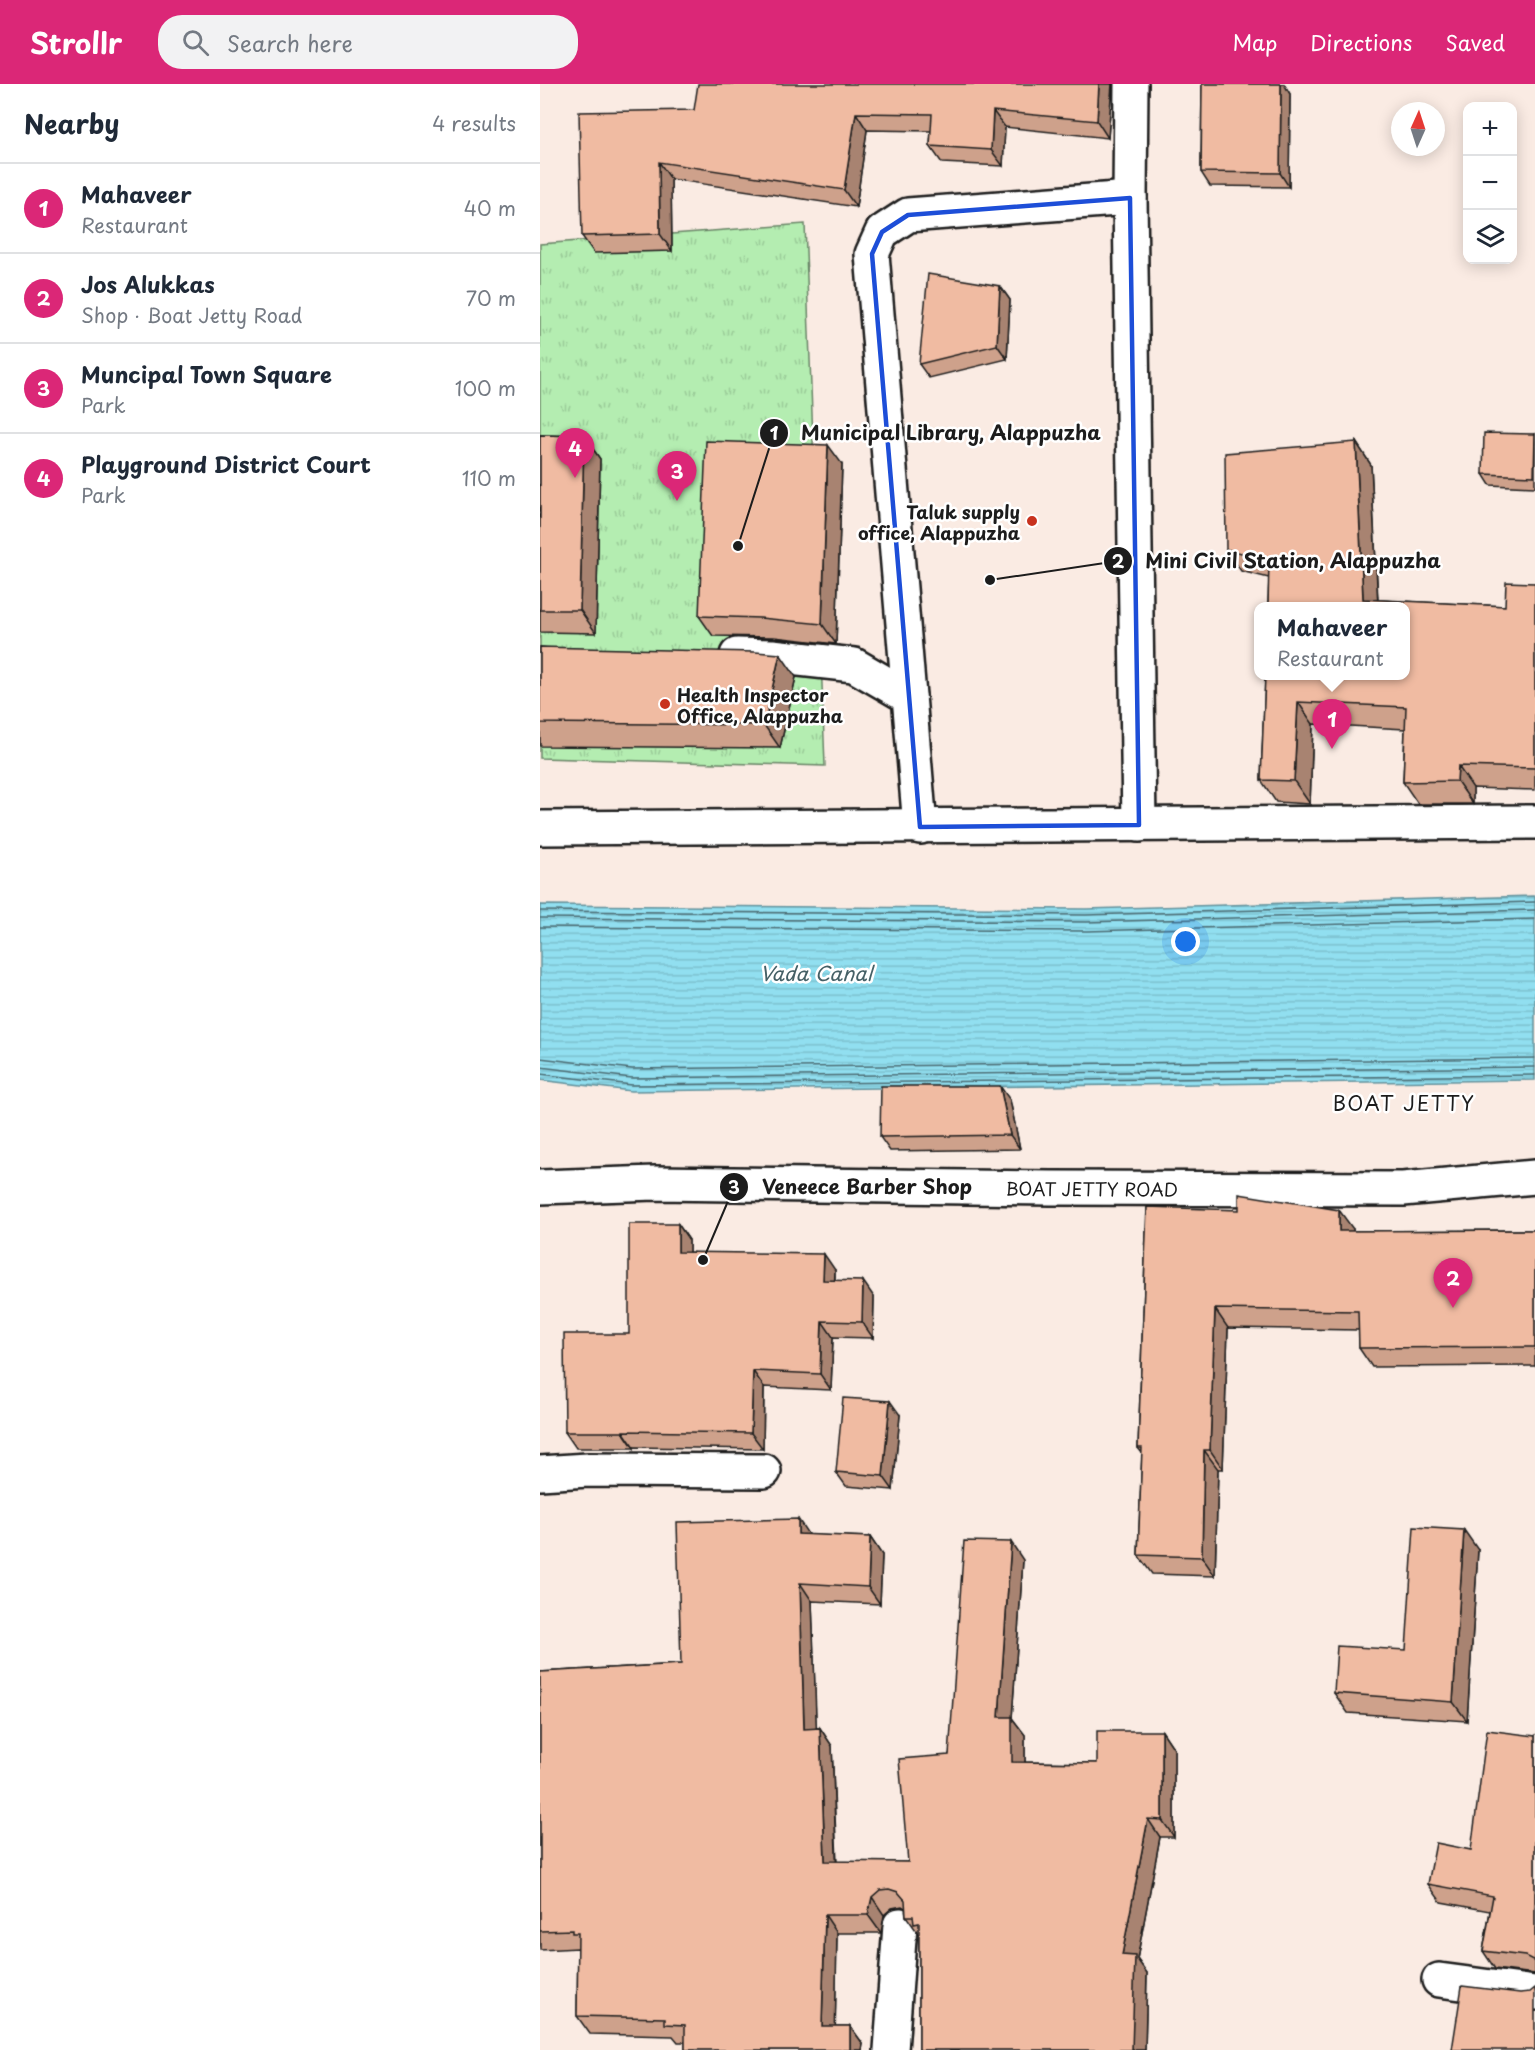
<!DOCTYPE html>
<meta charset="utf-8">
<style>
:root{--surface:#fff;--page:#f2f2f3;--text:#1f2937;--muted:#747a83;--line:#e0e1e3;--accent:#db2777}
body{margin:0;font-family:"Playpen Sans",sans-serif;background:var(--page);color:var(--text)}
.controls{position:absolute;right:18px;top:18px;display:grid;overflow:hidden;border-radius:12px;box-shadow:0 3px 15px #0003}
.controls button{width:54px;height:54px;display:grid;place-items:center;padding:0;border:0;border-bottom:2px solid var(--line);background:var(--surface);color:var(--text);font:30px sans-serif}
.compass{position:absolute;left:851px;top:18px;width:54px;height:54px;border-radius:50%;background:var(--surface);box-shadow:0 3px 15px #0003;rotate:3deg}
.you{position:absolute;left:646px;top:858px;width:21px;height:21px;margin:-15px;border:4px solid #fff;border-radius:50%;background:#1a73e8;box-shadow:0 0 0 9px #1a73e833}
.badge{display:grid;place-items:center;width:39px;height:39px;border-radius:50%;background:var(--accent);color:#fff;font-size:20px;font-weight:700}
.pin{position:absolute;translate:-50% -50px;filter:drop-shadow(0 2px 3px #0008)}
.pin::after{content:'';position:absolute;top:32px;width:21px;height:18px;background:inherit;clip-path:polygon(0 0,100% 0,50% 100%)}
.popup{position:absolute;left:714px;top:518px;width:156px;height:78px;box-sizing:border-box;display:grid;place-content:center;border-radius:12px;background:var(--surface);filter:drop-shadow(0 2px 4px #0005);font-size:20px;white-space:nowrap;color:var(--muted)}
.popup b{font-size:22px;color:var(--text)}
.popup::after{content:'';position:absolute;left:50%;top:100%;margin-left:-12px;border:12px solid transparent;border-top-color:var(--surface)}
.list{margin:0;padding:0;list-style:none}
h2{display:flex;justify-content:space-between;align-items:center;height:78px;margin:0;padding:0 24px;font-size:26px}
h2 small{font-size:20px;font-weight:400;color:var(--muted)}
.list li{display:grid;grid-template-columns:39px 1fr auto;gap:18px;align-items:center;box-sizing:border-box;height:90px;padding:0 24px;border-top:2px solid var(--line)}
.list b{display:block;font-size:22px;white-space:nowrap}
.list p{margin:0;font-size:20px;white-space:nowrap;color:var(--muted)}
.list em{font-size:20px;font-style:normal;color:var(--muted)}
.icon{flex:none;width:33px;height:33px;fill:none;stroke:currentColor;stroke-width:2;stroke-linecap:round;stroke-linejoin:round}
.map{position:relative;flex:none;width:995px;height:1966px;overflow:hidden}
header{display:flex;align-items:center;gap:36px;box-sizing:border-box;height:84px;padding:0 30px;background:var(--accent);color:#fff}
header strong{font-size:28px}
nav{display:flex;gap:33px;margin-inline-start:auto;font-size:21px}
.search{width:420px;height:54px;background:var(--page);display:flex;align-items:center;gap:15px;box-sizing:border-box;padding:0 21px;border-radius:24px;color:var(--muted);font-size:22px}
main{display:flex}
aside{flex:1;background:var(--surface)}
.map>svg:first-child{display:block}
</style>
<header>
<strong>Strollr</strong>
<div class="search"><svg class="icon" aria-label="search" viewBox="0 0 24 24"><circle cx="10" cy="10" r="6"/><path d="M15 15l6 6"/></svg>Search here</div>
<nav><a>Map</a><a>Directions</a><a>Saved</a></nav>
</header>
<main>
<aside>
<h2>Nearby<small>4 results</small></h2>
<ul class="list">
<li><span class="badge">1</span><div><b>Mahaveer</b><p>Restaurant</p></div><em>40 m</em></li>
<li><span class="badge">2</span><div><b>Jos Alukkas</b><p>Shop · Boat Jetty Road</p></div><em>70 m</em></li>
<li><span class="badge">3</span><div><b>Muncipal Town Square</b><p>Park</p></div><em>100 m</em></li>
<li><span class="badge">4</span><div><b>Playground District Court</b><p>Park</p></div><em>110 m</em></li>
</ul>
</aside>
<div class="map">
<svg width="995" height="1966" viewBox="0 0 995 1966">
<defs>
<pattern id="park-tufts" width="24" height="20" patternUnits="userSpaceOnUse" patternTransform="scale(1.5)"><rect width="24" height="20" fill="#b4edb1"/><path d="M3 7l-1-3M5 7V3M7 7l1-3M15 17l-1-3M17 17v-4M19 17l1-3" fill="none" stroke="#9acb98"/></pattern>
<pattern id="water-rules" width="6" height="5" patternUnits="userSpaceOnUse" patternTransform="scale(1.5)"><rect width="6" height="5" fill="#91dff0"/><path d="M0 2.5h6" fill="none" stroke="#7cbfcd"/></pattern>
</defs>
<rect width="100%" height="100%" fill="#faebe3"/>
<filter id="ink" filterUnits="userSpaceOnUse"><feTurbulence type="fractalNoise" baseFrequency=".0167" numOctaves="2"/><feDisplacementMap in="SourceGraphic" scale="12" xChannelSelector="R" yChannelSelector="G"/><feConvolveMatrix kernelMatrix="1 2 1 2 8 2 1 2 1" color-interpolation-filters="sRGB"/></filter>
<g filter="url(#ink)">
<path fill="url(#park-tufts)" stroke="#688466" stroke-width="1.5" d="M 265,140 L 285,682 L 0,674 L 0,160 Z"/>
<path fill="url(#water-rules)" stroke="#62919b" stroke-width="1.5" d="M 995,812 L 995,996 L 91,1007 L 0,996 L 0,821 L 546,825 Z"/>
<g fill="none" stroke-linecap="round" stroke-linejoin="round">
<g stroke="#4b6a71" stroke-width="1.5">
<path d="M 0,827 L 546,831 L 995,818"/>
<path d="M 0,834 L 547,838 L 995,826"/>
<path d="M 0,843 L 547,847 L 995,835"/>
<path d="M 0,974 L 92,985 L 995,974"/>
<path d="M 0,983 L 92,994 L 995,983"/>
<path d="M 0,990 L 92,1001 L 995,991"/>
</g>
<g stroke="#1c1c1c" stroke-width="38">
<g id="street">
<path d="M 591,0 L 590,114 L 599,741"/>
<path d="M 197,571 L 232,572 L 314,581 L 369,613"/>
<path d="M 380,743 L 332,170 L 342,148 L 368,131 L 590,114"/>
<path d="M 0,1389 L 48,1386 L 224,1387"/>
<path d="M 899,1896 L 995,1909"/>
<path d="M 351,1966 L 360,1841"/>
</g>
</g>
<g stroke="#1c1c1c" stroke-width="38">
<g id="secondary">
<path d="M 0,744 L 995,738"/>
<path id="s1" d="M 0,1103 L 115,1099 L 511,1104 L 863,1105 L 995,1093"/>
</g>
</g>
<use href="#street" stroke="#fff" stroke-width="33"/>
<use href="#secondary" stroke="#fff" stroke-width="33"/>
</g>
<g fill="#cea18b" stroke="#1c1c1c" stroke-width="1.5">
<path d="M 572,0 L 568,54 L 465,43 L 463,82 L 402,79 L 390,62 L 391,47 L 327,46 L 316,123 L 131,95 L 132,167 L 54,169 L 42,152 L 154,26 Z"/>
<path d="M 662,0 L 744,0 L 750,10 L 749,103 L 670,102 L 661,88 Z"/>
<path d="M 460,202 L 470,216 L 467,275 L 389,294 L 379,280 Z"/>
<path d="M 995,350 L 995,403 L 950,401 L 943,390 Z"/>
<path d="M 0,351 L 44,352 L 60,375 L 56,549 L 0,548 Z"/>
<path d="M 816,358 L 831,381 L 838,516 L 965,522 L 995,499 L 995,706 L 933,704 L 933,720 L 878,720 L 863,698 L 865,645 L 773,640 L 770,720 L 736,718 L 721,696 L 729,494 L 701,487 L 686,465 Z"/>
<path d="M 302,380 L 296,560 L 234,553 L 173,552 L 159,532 Z"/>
<path d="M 0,563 L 256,593 L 240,664 L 0,662 Z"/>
<path d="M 470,1016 L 480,1065 L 350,1067 L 340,1053 Z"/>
<path d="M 607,1123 L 813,1145 L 813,1147 L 995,1146 L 995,1282 L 832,1283 L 819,1264 L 819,1246 L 688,1244 L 683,1385 L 678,1385 L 675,1492 L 612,1490 L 598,1471 L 602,1369 L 598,1364 Z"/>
<path d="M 138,1140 L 149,1156 L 149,1168 L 295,1186 L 295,1196 L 334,1213 L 333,1254 L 293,1253 L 291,1306 L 224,1303 L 223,1365 L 94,1363 L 94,1364 L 36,1364 L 25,1348 L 89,1250 Z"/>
<path d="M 360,1331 L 353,1406 L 306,1402 L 296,1388 Z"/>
<path d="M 269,1451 L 330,1453 L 342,1471 L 340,1520 L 272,1517 L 276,1644 L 280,1644 L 292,1662 L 297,1778 L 368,1778 L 483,1476 L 472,1634 L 485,1651 L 485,1678 L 557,1679 L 622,1647 L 634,1665 L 634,1753 L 620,1753 L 597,1875 L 607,1889 L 605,1966 L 379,1966 L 379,1849 L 378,1849 L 366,1832 L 365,1824 L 362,1822 L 352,1824 L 344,1831 L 341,1849 L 297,1849 L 295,1942 L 310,1942 L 323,1960 L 322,1966 L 145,1966 L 145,1958 L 138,1958 L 133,1952 L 50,1950 L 37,1932 L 38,1864 L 0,1866 L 0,1588 L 141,1580 Z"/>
<path d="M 938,1466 L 927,1637 L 808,1629 L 794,1609 L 866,1566 Z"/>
<path d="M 995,1652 L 995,1890 L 955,1885 L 943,1867 L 950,1827 L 901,1818 L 888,1800 L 931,1766 Z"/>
</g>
<g fill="#a88371" stroke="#1c1c1c" stroke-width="1.5">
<path d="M 559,0 L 572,0 L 568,54 L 557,37 Z"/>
<path d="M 741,0 L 744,0 L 750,10 L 749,103 L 740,89 Z"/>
<path d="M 453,27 L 465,43 L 463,82 L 451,66 Z"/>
<path d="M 316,29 L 327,46 L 316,123 L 304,106 Z"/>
<path d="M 119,78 L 131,95 L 132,167 L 120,150 Z"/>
<path d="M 460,202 L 470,216 L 467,275 L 457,261 Z"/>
<path d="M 44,352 L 60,375 L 56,549 L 40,526 Z"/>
<path d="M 816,358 L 831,381 L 838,522 L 823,515 Z"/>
<path d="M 288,361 L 302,380 L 296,560 L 282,540 Z"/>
<path d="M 240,570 L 256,593 L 240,664 L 224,641 Z"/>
<path d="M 758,618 L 773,640 L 770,720 L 754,697 Z"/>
<path d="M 918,682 L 933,704 L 933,720 L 917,697 Z"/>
<path d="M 460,1002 L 470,1016 L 480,1065 L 470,1051 Z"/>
<path d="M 799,1126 L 813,1145 L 813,1166 L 799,1147 Z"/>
<path d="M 138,1140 L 149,1156 L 149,1183 L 138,1168 Z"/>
<path d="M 284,1170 L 295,1186 L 294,1212 L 283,1196 Z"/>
<path d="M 323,1197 L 334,1213 L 333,1254 L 322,1238 Z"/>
<path d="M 675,1225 L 688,1244 L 683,1385 L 670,1366 Z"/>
<path d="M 282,1237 L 293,1253 L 291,1306 L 280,1290 Z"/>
<path d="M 213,1287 L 224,1303 L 223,1365 L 211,1349 Z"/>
<path d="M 350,1317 L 360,1331 L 353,1406 L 343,1392 Z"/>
<path d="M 83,1347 L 94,1363 L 94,1364 L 83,1348 Z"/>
<path d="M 664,1366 L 678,1385 L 675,1492 L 662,1473 Z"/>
<path d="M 258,1435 L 270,1453 L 258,1450 Z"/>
<path d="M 924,1446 L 938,1466 L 927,1637 L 913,1618 Z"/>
<path d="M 330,1453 L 342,1471 L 340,1520 L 328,1503 Z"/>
<path d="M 471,1458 L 483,1476 L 472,1634 L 485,1651 L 485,1696 L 472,1678 L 459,1633 Z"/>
<path d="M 260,1499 L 272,1517 L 277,1662 L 264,1645 Z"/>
<path d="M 280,1644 L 292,1662 L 297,1795 L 285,1777 Z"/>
<path d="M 622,1647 L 634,1665 L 634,1753 L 622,1736 Z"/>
<path d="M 608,1735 L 620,1753 L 597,1875 L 607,1889 L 605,1966 L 592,1966 L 582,1871 Z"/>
<path d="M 332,1813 L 344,1831 L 341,1849 L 328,1831 Z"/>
<path d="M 285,1831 L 297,1849 L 295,1960 L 282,1942 Z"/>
<path d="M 310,1942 L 323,1960 L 322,1966 L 310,1966 Z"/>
</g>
<g fill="#f0bba2" stroke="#1c1c1c" stroke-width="1.5">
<path d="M 158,0 L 559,0 L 557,37 L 453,27 L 451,66 L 390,62 L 392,30 L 316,29 L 304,106 L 119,78 L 120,150 L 42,152 L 39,28 L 154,26 Z"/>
<path d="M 662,0 L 741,0 L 740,89 L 661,88 Z"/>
<path d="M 388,190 L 460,202 L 457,261 L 379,280 Z"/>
<path d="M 944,349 L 995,350 L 994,392 L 943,390 Z"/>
<path d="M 0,351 L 44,352 L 40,526 L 0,526 Z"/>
<path d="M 166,357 L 288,361 L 282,540 L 220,534 L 159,532 Z"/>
<path d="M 816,358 L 823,515 L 965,522 L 966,498 L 995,499 L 995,684 L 918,682 L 917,697 L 863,698 L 866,623 L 758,618 L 754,697 L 721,696 L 725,591 L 866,591 L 866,522 L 728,522 L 729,476 L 686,465 L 685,369 Z"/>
<path d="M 0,563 L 215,568 L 240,570 L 224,641 L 0,639 Z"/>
<path d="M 341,1002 L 460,1002 L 470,1051 L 340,1053 Z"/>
<path d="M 699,1110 L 799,1126 L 799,1147 L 995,1146 L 995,1263 L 819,1264 L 818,1227 L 675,1225 L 670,1366 L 664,1366 L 662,1473 L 598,1471 L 602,1364 L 598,1364 L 607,1123 L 699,1126 Z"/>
<path d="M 89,1140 L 138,1140 L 138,1168 L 284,1170 L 283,1196 L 323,1197 L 322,1238 L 282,1237 L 280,1290 L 213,1287 L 211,1349 L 83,1347 L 83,1348 L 25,1348 L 24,1250 L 89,1250 Z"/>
<path d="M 303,1314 L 350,1317 L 343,1392 L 296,1388 Z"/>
<path d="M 258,1435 L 258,1450 L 330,1453 L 328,1503 L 260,1499 L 264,1645 L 280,1644 L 285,1777 L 368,1778 L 359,1675 L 409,1671 L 424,1457 L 471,1458 L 459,1633 L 472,1633 L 472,1678 L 557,1679 L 557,1647 L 622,1647 L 622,1736 L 608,1735 L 582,1871 L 595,1872 L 592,1966 L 379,1966 L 379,1839 L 374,1840 L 373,1832 L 366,1832 L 365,1816 L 358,1808 L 349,1805 L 340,1806 L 332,1813 L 328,1831 L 285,1831 L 282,1942 L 310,1942 L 310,1966 L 145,1966 L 145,1941 L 125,1940 L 125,1934 L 37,1932 L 38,1849 L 32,1849 L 32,1846 L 0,1847 L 0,1588 L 141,1580 L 137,1438 Z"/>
<path d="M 874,1443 L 924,1446 L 913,1618 L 794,1609 L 797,1562 L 866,1566 Z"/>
<path d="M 947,1646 L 995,1652 L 995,1878 L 993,1876 L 985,1872 L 943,1867 L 953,1812 L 888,1800 L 896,1759 L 931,1766 Z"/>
<path d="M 922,1902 L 980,1909 L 990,1908 L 995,1904 L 995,1966 L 912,1966 Z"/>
</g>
</g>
<path fill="none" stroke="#1d4ed8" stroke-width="4.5" stroke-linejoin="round" d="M 590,114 L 599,741 L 380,743 L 332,170 L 342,148 L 368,131 Z"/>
<g fill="#c8321e" stroke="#fff" stroke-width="2">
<circle cx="492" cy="437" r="6"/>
<circle cx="125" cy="620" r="6"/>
</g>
<g text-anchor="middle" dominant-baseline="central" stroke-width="5" stroke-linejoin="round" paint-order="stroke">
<g font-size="18" font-weight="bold" fill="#1c1c1c" stroke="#fff" text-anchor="end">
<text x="480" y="427">Taluk supply<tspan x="480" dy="21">office, Alappuzha</tspan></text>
<text x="137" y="610" text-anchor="start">Health Inspector<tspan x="137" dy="21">Office, Alappuzha</tspan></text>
</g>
<g font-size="18" fill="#1c1c1c" stroke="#fff">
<text stroke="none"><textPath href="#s1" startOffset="552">BOAT JETTY ROAD</textPath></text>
</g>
<g font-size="20" font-style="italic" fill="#456066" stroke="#fff">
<text x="276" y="889">Vada Canal</text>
</g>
<g font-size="20" letter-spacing="1.5" fill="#1c1c1c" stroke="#fff">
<text x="864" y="1019">BOAT JETTY</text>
</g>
</g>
<path fill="none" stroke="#1c1c1c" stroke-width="2" d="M198 462L234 349M450 496L578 477M163 1176L194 1103"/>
<g fill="#1c1c1c" stroke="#fff" stroke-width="2">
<circle cx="198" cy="462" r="6"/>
<circle cx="450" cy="496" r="6"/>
<circle cx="163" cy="1176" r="6"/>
<circle cx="234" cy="349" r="15"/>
<circle cx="578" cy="477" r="15"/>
<circle cx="194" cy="1103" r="15"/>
</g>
<g font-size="18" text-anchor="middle" font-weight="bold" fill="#fff">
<text x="234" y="356">1</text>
<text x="578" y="484">2</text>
<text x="194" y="1110">3</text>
</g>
<g font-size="20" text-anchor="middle" font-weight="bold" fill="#1c1c1c" stroke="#fff" stroke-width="5" stroke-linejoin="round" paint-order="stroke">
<text x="411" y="356">Municipal Library, Alappuzha</text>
<text x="753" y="484">Mini Civil Station, Alappuzha</text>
<text x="327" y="1110">Veneece Barber Shop</text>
</g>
</svg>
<div class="controls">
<button>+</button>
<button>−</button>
<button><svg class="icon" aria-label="layers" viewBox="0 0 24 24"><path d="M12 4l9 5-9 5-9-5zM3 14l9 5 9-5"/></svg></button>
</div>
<svg class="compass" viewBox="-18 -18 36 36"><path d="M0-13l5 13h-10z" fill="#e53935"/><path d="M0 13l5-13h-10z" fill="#747a83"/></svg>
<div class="you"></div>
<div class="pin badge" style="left:792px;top:665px">1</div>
<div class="popup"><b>Mahaveer</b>Restaurant</div>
<div class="pin badge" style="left:913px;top:1224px">2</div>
<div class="pin badge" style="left:137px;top:417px">3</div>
<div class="pin badge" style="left:35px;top:394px">4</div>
</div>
</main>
